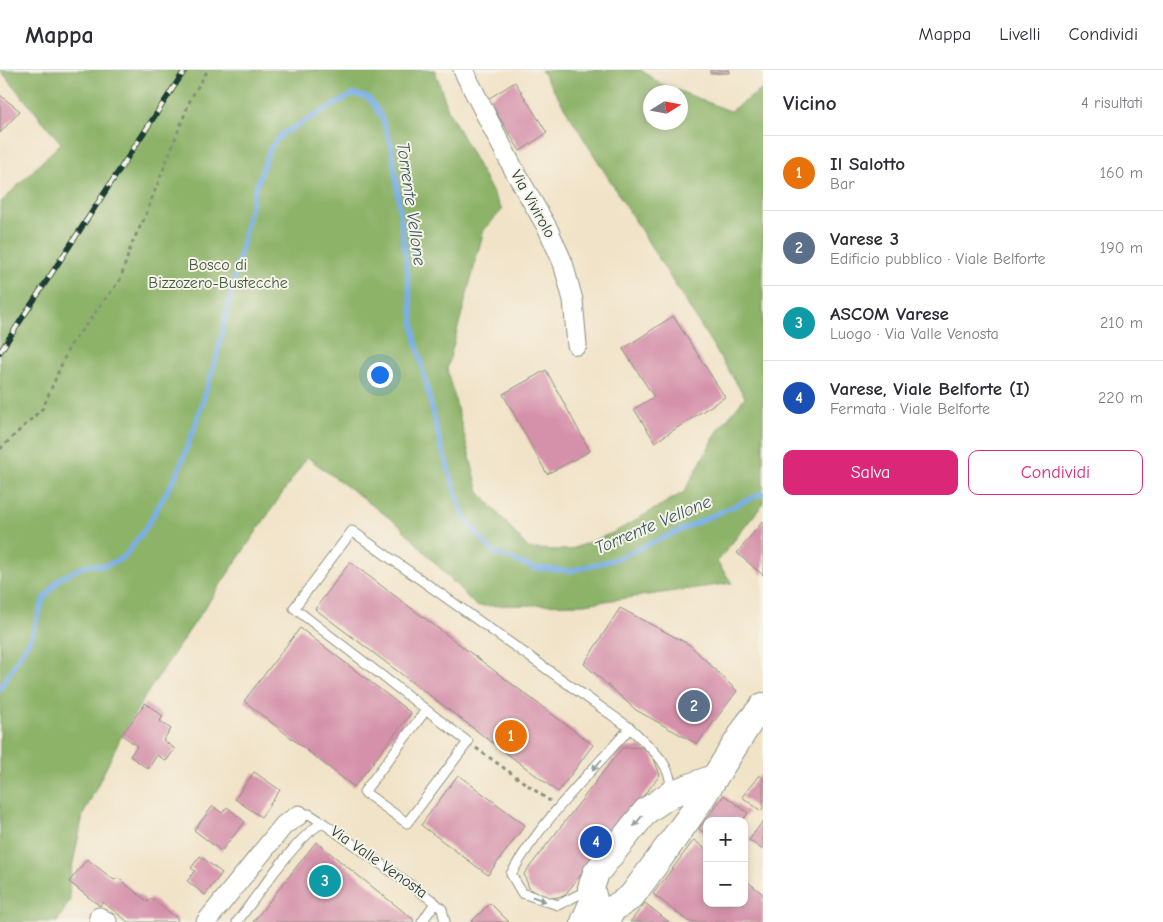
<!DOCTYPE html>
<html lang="it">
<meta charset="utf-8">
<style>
:root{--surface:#fff;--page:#f7f7f7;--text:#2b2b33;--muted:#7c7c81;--line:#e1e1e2;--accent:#db2777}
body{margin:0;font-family:"Comic Neue",sans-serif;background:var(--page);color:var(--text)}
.controls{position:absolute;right:15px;bottom:15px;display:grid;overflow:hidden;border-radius:10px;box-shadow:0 2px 8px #0003}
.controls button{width:45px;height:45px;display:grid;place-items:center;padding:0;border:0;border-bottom:1px solid var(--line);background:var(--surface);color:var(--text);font:25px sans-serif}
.compass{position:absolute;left:643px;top:15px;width:45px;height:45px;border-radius:50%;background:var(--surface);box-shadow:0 2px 8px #0003;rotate:79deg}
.you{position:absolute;left:379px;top:304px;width:18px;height:18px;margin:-12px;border:4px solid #fff;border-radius:50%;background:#1a73e8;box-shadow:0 0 0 8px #1a73e833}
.badge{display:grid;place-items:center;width:32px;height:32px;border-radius:50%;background:var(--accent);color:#fff;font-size:16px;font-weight:700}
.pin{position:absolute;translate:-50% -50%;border:2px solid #fff;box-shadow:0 1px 5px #0006}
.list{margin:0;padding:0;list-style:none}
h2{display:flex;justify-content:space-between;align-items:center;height:65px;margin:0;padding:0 20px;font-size:21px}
h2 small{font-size:16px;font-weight:400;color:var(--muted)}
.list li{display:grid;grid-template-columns:32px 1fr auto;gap:15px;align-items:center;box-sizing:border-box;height:75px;padding:0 20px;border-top:1px solid var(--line)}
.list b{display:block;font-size:19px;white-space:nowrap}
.list p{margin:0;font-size:16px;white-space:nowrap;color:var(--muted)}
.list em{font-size:16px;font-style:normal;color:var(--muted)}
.actions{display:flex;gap:10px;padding:15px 20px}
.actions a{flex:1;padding:11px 0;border:1px solid var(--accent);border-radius:10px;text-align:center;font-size:18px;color:var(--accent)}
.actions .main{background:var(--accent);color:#fff}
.map{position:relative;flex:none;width:763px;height:852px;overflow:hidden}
header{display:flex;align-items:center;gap:30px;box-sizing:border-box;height:70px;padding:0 25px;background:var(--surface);border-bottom:1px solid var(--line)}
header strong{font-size:24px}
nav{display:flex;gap:28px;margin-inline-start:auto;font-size:18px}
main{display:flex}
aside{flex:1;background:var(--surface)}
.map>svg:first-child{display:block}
</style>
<header>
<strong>Mappa</strong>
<nav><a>Mappa</a><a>Livelli</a><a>Condividi</a></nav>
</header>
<main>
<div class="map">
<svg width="763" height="852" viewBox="0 0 763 852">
<rect width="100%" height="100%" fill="#f7f3e8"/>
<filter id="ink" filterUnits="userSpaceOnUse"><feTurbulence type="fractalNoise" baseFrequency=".02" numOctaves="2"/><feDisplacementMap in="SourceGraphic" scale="10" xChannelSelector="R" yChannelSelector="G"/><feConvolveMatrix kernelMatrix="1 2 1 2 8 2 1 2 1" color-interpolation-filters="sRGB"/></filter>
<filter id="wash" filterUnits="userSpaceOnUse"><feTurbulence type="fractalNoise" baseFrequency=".0096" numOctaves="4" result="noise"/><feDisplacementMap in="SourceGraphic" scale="20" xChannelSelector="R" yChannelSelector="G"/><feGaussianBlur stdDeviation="1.12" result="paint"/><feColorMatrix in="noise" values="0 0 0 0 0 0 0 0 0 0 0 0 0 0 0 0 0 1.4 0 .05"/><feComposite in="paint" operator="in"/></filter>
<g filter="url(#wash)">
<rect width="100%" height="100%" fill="#f1e3c8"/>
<path fill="#8db369" stroke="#56784e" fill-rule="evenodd" d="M 0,0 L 435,0 L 448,40 L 502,140 L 484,160 L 447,299 L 479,422 L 529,479 L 569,480 L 615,462 L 684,422 L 719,359 L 745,327 L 541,0 L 641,0 L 659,13 L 730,41 L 763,19 L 763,434 L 717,492 L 732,513 L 584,534 L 476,536 L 399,455 L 307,387 L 149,620 L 122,665 L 83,745 L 69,812 L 70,830 L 57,852 L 0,852 L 0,133 L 61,73 ZM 650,22 L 680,22 L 680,52 L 650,52 Z"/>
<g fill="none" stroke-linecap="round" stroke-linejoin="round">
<path stroke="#79afe8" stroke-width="5" d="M 0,619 L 32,566 L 43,530 L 59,509 L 87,495 L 105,496 L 124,487 L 146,458 L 178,402 L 195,356 L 216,289 L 254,123 L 270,78 L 282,64 L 354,24 L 369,28 L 381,46 L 392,77 L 415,267 L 441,376 L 464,448 L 493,482 L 534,498 L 570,501 L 616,489 L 763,423"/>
</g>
<g id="blocks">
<g fill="#d591aa">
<rect x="710" y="0" width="19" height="3"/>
<path d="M 515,12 L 547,63 L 520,81 L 488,29 Z"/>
<path d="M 0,25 L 20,41 L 0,63 Z"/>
<path d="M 673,246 L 725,327 L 655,372 L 634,339 L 654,327 L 623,279 Z"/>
<path d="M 546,300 L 590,381 L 547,404 L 503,324 Z"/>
<path d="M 763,451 L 763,505 L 737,483 Z"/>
<path d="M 350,492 L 593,675 L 558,722 L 315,539 Z"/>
<path d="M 620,538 L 690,575 L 737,621 L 697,674 L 636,640 L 584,594 Z"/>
<path d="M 300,558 L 411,643 L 354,717 L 244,631 Z"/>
<path d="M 145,633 L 163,646 L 160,651 L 171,659 L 163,670 L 175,679 L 166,691 L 157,685 L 148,699 L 130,686 L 137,676 L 122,665 Z"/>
<path d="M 641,677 L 653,686 L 660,705 L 564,826 L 547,829 L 529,818 L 524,804 L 622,678 Z"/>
<path d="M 254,702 L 280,720 L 261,747 L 235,729 Z"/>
<path d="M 458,705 L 525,755 L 488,805 L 421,755 Z"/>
<path d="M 759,705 L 763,708 L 763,738 L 761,741 L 742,727 Z"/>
<path d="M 724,725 L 748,743 L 742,751 L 707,751 L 707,765 L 699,759 Z"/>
<path d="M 213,736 L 222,743 L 227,737 L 245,752 L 221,781 L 194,760 Z"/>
<path d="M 763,751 L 763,780 L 749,770 Z"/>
<path d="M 694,770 L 707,780 L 707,833 L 744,833 L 744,809 L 763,824 L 763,852 L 689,852 L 653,824 Z"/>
<path d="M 316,772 L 414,850 L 413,852 L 253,852 Z"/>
<path d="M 200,786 L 222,803 L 205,825 L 187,811 L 195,801 L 191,798 Z"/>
<path d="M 87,789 L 114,810 L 118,808 L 148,832 L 151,828 L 178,849 L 176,852 L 128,852 L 103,832 L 100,836 L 69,812 Z"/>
<path d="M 490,833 L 509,852 L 471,852 Z"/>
<path d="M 645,833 L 669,852 L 630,852 Z"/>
</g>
</g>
</g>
<g filter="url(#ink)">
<use href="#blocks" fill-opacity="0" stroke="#88907e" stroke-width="1"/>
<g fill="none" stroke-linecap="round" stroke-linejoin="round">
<g stroke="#88907e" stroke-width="11">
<g id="service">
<path d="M 426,640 L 364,722 L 407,753 L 468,672 L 294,538 L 352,461 L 630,658 C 648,676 672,692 671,720"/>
<path d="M 299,745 L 309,744 L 323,753"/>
<path d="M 588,820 L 558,835 L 522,823 L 511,804 C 542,750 588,705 630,658"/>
<path d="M 237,852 C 254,830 300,762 323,753 L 433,831 L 442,839 L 445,852"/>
<path d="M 422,852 L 435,833"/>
</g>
</g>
<g stroke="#88907e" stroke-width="21">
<g id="minor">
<path d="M 463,0 L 514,100 L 548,159 L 563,193 L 573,230 L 577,275"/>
<path d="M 99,847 L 107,852"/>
<path d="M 206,852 L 284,755 L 299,745"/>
</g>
</g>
<g stroke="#88907e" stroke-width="28">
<g id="secondary">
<path d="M 584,852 L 594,829 L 591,818 L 596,803 L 646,741 L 671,724 L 713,708"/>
<path d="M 604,852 L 614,838 L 631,827 L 670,774 L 691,745 L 749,653 L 763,636"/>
</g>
</g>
<g stroke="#88907e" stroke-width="3" stroke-dasharray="4 4" stroke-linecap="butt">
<path d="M 0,379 L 43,338 L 69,277 L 120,210 L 132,173 L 144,149 L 191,28 L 208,0"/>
<path d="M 476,678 L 550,731"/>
</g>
<use href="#service" stroke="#fff" stroke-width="9"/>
<use href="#minor" stroke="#fff" stroke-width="19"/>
<use href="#secondary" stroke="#fff" stroke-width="26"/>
<g stroke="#1f3d34" stroke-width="5.5">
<path id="rail" d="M 0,282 L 185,0"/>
</g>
<use href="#rail" stroke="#f7f3e8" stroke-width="4" stroke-dasharray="11" stroke-linecap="butt"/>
</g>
<defs><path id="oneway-solid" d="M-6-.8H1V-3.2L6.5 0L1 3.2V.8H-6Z" transform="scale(1.25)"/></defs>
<g fill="#8f9e9a">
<use href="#oneway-solid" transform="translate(597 695) rotate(132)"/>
<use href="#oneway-solid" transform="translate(638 751) rotate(129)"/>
<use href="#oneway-solid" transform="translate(539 829) rotate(19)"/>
</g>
</g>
<g text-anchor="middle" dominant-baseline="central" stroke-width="4" stroke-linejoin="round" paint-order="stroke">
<g font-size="16" fill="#1f3d34" stroke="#f7f3e8">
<text transform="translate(533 134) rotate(61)">Via Vivirolo</text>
<text transform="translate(379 792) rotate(35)">Via Valle Venosta</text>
</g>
<g font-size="16" fill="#3c5b42" stroke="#f7f3e8">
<text x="218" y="195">Bosco di<tspan x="218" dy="18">Bizzozero-Bustecche</tspan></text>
</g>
<g font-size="18" font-style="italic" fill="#365a61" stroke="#f7f3e8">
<text transform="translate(411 134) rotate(82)">Torrente Vellone</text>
<text transform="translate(653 455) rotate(-23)">Torrente Vellone</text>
</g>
</g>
</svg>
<div class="controls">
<button>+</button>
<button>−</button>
</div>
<svg class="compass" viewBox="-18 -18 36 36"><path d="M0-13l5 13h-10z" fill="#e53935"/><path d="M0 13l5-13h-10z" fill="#7c7c81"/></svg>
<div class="you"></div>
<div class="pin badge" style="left:511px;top:666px;background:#e8710a">1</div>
<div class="pin badge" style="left:694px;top:636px;background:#5c6f8a">2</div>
<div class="pin badge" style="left:325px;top:811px;background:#0f9aa8">3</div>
<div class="pin badge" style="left:596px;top:772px;background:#1a4fb4">4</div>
</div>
<aside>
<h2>Vicino<small>4 risultati</small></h2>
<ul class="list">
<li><span class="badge" style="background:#e8710a">1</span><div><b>Il Salotto</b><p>Bar</p></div><em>160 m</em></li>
<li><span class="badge" style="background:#5c6f8a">2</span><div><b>Varese 3</b><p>Edificio pubblico · Viale Belforte</p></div><em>190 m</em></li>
<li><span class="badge" style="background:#0f9aa8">3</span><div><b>ASCOM Varese</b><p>Luogo · Via Valle Venosta</p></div><em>210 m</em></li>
<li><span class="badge" style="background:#1a4fb4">4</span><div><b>Varese, Viale Belforte (I)</b><p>Fermata · Viale Belforte</p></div><em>220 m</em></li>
</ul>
<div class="actions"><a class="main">Salva</a><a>Condividi</a></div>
</aside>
</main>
